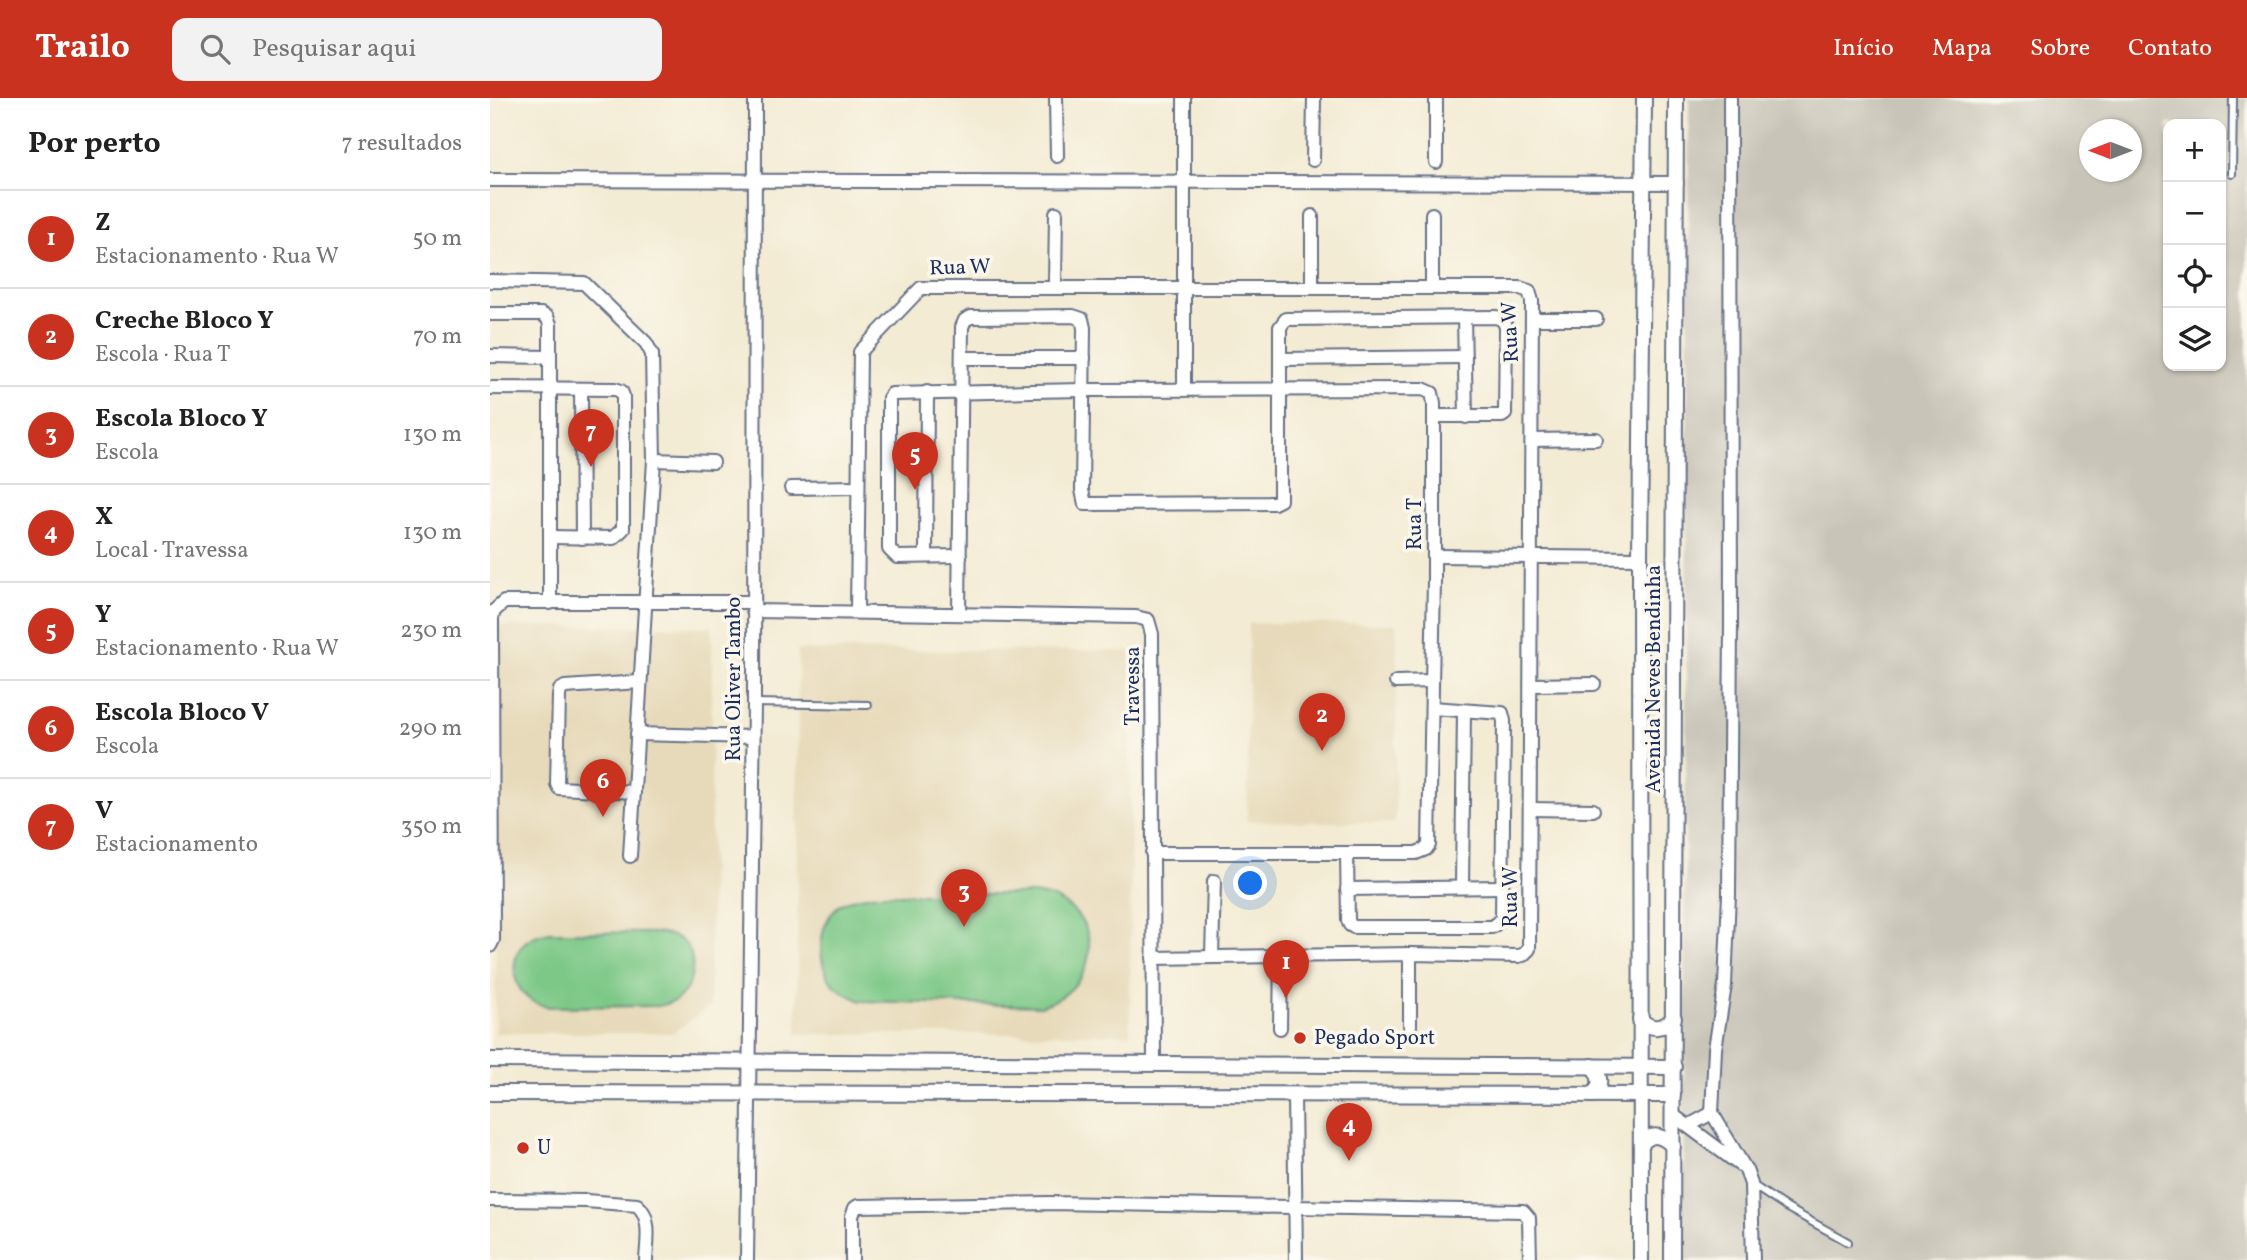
<!DOCTYPE html>
<html lang="pt">
<meta charset="utf-8">
<style>
:root{--surface:#fff;--page:#f2f2f2;--text:#222;--muted:#767676;--line:#e0e0e0;--accent:#c8321e}
body{margin:0;font-family:Vollkorn,serif;background:var(--page);color:var(--text)}
.controls{position:absolute;right:21px;top:21px;display:grid;overflow:hidden;border-radius:14px;box-shadow:0 2px 5px #0004}
.controls button{width:63px;height:63px;display:grid;place-items:center;padding:0;border:0;border-bottom:2px solid var(--line);background:var(--surface);color:var(--text);font:35px sans-serif}
.compass{position:absolute;left:1589px;top:21px;width:63px;height:63px;border-radius:50%;background:var(--surface);box-shadow:0 2px 5px #0004;rotate:270deg}
.you{position:absolute;left:761px;top:786px;width:24px;height:24px;margin:-18px;border:5px solid #fff;border-radius:50%;background:#1a73e8;box-shadow:0 0 0 10px #1a73e833}
.badge{display:grid;place-items:center;width:46px;height:46px;border-radius:50%;background:var(--accent);color:#fff;font-size:23px;font-weight:700}
.pin{position:absolute;translate:-50% -58px;filter:drop-shadow(0 2px 4px #0008)}
.pin::after{content:'';position:absolute;top:37px;width:24px;height:21px;background:inherit;clip-path:polygon(0 0,100% 0,50% 100%)}
.list{margin:0;padding:0;list-style:none}
h2{display:flex;justify-content:space-between;align-items:center;height:91px;margin:0;padding:0 28px;font-size:30px}
h2 small{font-size:23px;font-weight:400;color:var(--muted)}
.list li{display:grid;grid-template-columns:46px 1fr auto;gap:21px;align-items:center;box-sizing:border-box;height:98px;padding:0 28px;border-top:2px solid var(--line)}
.list b{display:block;font-size:26px;white-space:nowrap}
.list p{margin:0;font-size:23px;white-space:nowrap;color:var(--muted)}
.list em{font-size:23px;font-style:normal;color:var(--muted)}
.icon{flex:none;width:38px;height:38px;fill:none;stroke:currentColor;stroke-width:2;stroke-linecap:round;stroke-linejoin:round}
.map{position:relative;flex:none;width:1757px;height:1162px;overflow:hidden}
header{display:flex;align-items:center;gap:42px;box-sizing:border-box;height:98px;padding:0 35px;background:var(--accent);color:#fff}
header strong{font-size:33px}
nav{display:flex;gap:38px;margin-inline-start:auto;font-size:24px}
.search{width:490px;height:63px;background:var(--page);display:flex;align-items:center;gap:18px;box-sizing:border-box;padding:0 24px;border-radius:14px;color:var(--muted);font-size:26px}
main{display:flex}
aside{flex:1;background:var(--surface)}
.map>svg:first-child{display:block}
</style>
<header>
<strong>Trailo</strong>
<div class="search"><svg class="icon" aria-label="search" viewBox="0 0 24 24"><circle cx="10" cy="10" r="6"/><path d="M15 15l6 6"/></svg>Pesquisar aqui</div>
<nav><a>Início</a><a>Mapa</a><a>Sobre</a><a>Contato</a></nav>
</header>
<main>
<aside>
<h2>Por perto<small>7 resultados</small></h2>
<ul class="list">
<li><span class="badge">1</span><div><b>Z</b><p>Estacionamento · Rua W</p></div><em>50 m</em></li>
<li><span class="badge">2</span><div><b>Creche Bloco Y</b><p>Escola · Rua T</p></div><em>70 m</em></li>
<li><span class="badge">3</span><div><b>Escola Bloco Y</b><p>Escola</p></div><em>130 m</em></li>
<li><span class="badge">4</span><div><b>X</b><p>Local · Travessa</p></div><em>130 m</em></li>
<li><span class="badge">5</span><div><b>Y</b><p>Estacionamento · Rua W</p></div><em>230 m</em></li>
<li><span class="badge">6</span><div><b>Escola Bloco V</b><p>Escola</p></div><em>290 m</em></li>
<li><span class="badge">7</span><div><b>V</b><p>Estacionamento</p></div><em>350 m</em></li>
</ul>
</aside>
<div class="map">
<svg width="1757" height="1162" viewBox="0 0 1757 1162">
<rect width="100%" height="100%" fill="#fbf7ec"/>
<filter id="ink" filterUnits="userSpaceOnUse"><feTurbulence type="fractalNoise" baseFrequency=".0143" numOctaves="2"/><feDisplacementMap in="SourceGraphic" scale="14" xChannelSelector="R" yChannelSelector="G"/><feConvolveMatrix kernelMatrix="1 2 1 2 8 2 1 2 1" color-interpolation-filters="sRGB"/></filter>
<filter id="wash" filterUnits="userSpaceOnUse"><feTurbulence type="fractalNoise" baseFrequency=".00686" numOctaves="4" result="noise"/><feDisplacementMap in="SourceGraphic" scale="28" xChannelSelector="R" yChannelSelector="G"/><feGaussianBlur stdDeviation="1.57" result="paint"/><feColorMatrix in="noise" values="0 0 0 0 0 0 0 0 0 0 0 0 0 0 0 0 0 1.4 0 .05"/><feComposite in="paint" operator="in"/></filter>
<g filter="url(#wash)">
<rect width="100%" height="100%" fill="#f3ebd3"/>
<g fill="#e7daba">
<path d="M 759,525 L 907,526 L 905,725 L 757,723 Z"/>
<path d="M 7,528 L 222,529 L 220,908 L 183,935 L 5,935 Z"/>
<path d="M 308,552 L 641,553 L 640,936 L 307,936 Z"/>
</g>
<path fill="#c8c4b8" fill-rule="evenodd" d="M 1199,0 L 1757,0 L 1757,1162 L 1193,1162 ZM 1678,26 L 1731,26 L 1731,268 L 1678,268 ZM 1600,32 L 1642,32 L 1642,74 L 1600,74 Z"/>
<g fill="#7cc886" stroke="#4c7c72" stroke-width="2">
<path d="M 387,796 L 542,796 C 549,797 557,797 564,800 C 620,825 605,894 550,908 L 371,903 C 360,898 347,892 340,882 C 325,860 329,816 355,804 C 364,799 376,798 387,796 Z"/>
<path d="M 60,834 L 167,835 C 178,836 190,838 197,848 C 208,864 202,892 185,903 C 181,905 174,906 169,908 L 58,909 C 53,907 46,906 42,903 C 19,889 18,851 43,839 C 48,836 55,835 60,834 Z"/>
</g>
</g>
<g filter="url(#ink)">
<g fill="none" stroke-linecap="round" stroke-linejoin="round">
<g stroke="#677187" stroke-width="10">
<g id="service">
<path d="M 1742,76 L 1743,0"/>
<path d="M 264,605 L 378,607"/>
<path d="M 1261,1086 L 1297,1110 L 1358,1144"/>
</g>
</g>
<g stroke="#677187" stroke-width="16">
<g id="minor">
<path d="M 566,0 L 567,58"/>
<path d="M 694,0 L 694,292"/>
<path d="M 1240,0 L 1241,525 L 1239,797 L 1235,887 L 1225,951 L 1222,1015 L 1256,1072 L 1261,1086 L 1263,1162"/>
<path d="M 823,62 L 824,0"/>
<path d="M 946,64 L 946,0"/>
<path d="M 0,82 L 1187,85"/>
<path d="M 942,116 L 942,189"/>
<path d="M 822,118 L 822,190"/>
<path d="M 0,183 L 94,185 L 156,245 L 162,256 L 164,362 L 140,758"/>
<path d="M 565,188 L 566,115"/>
<path d="M 0,216 L 51,216 L 57,219 L 60,226 L 60,505"/>
<path d="M 974,219 L 976,319"/>
<path d="M 1042,221 L 1106,221"/>
<path d="M 0,258 L 60,259"/>
<path d="M 472,260 L 594,260"/>
<path d="M 791,261 L 975,259"/>
<path d="M 0,290 L 125,291 L 131,293 L 133,298 L 133,431 L 123,440 L 60,439"/>
<path d="M 91,291 L 92,440"/>
<path d="M 1042,342 L 1106,341"/>
<path d="M 164,362 L 223,364"/>
<path d="M 301,390 L 368,389"/>
<path d="M 436,457 L 437,294"/>
<path d="M 470,458 L 407,459 L 399,451 L 399,300 L 402,296 L 594,292 L 933,291 L 942,295 L 944,305 L 944,482 L 939,747 L 936,751 L 926,755 L 662,755"/>
<path d="M 944,458 L 1150,460"/>
<path d="M 263,513 L 646,519 L 658,522 L 662,536 L 664,966"/>
<path d="M 367,514 L 370,254 L 431,190 L 1030,190 L 1039,193 L 1042,203 L 1039,851 L 1033,857 L 1028,858 L 920,856 L 663,860"/>
<path d="M 469,516 L 472,229 L 475,222 L 481,219 L 583,218 L 592,221 L 594,230 L 592,392 L 595,406 L 784,405 L 790,402 L 790,229 L 796,221 L 1006,219 L 1013,222 L 1016,229 L 1015,316 L 1012,318 L 944,318"/>
<path d="M 906,584 L 942,583"/>
<path d="M 1041,587 L 1104,586"/>
<path d="M 147,636 L 263,639"/>
<path d="M 144,694 L 69,690 L 67,686 L 69,598 L 70,592 L 75,589 L 150,584"/>
<path d="M 1040,711 L 1103,712"/>
<path d="M 857,756 L 858,822 L 860,827 L 864,829 L 1002,829 L 1012,821 L 1014,623 L 1012,615 L 942,610"/>
<path d="M 972,789 L 974,613"/>
<path d="M 857,791 L 1012,789"/>
<path d="M 0,848 L 3,842 L 2,520 L 4,513 L 14,504 L 263,504"/>
<path d="M 722,858 L 724,783"/>
<path d="M 920,928 L 920,856"/>
<path d="M 790,930 L 791,857"/>
<path d="M 804,996 L 806,1162"/>
<path d="M 1183,1017 L 1250,1067"/>
<path d="M 1198,1028 L 1222,1015"/>
<path d="M 0,1102 L 96,1103 L 147,1107 C 162,1119 157,1144 156,1162"/>
<path d="M 257,1162 L 264,605 L 265,0"/>
<path d="M 362,1162 L 362,1118 L 365,1110 L 368,1108 L 559,1105 L 1033,1113 L 1039,1120 L 1040,1162"/>
</g>
</g>
<g stroke="#677187" stroke-width="18">
<g id="tertiary">
<path d="M 1150,921 C 1161,933 1173,931 1184,920"/>
<path d="M 0,962 L 1184,969"/>
<path d="M 0,995 L 1183,997"/>
<path d="M 1101,997 C 1113,989 1111,978 1102,968"/>
<path d="M 1152,1045 C 1163,1034 1172,1037 1183,1048"/>
<path d="M 1151,1162 L 1150,460 L 1154,0"/>
<path d="M 1182,1162 L 1186,0"/>
</g>
</g>
<use href="#service" stroke="#fff" stroke-width="6"/>
<use href="#minor" stroke="#fff" stroke-width="12"/>
<use href="#tertiary" stroke="#fff" stroke-width="14"/>
</g>
</g>
<g fill="#c8321e" stroke="#fbf7ec" stroke-width="2.5">
<circle cx="810" cy="940" r="7"/>
<circle cx="33" cy="1050" r="7"/>
</g>
<g text-anchor="middle" dominant-baseline="central" stroke-width="7" stroke-linejoin="round" paint-order="stroke">
<g font-size="21" fill="#1b2f5e" stroke="#fbf7ec">
<text transform="translate(470 170) rotate(-2)">Rua W</text>
<text transform="translate(1021 234) rotate(-93)">Rua W</text>
<text transform="translate(925 426) rotate(-90)">Rua T</text>
<text transform="translate(244 581) rotate(-90)">Rua Oliver Tambo</text>
<text transform="translate(1164 581) rotate(-90)">Avenida Neves Bendinha</text>
<text transform="translate(643 588) rotate(-90)">Travessa</text>
<text transform="translate(1021 799) rotate(-90)">Rua W</text>
</g>
<g font-size="21" fill="#1b2f5e" stroke="#fbf7ec" text-anchor="start">
<text x="824" y="940">Pegado Sport</text>
<text x="47" y="1050">U</text>
</g>
</g>
</svg>
<div class="controls">
<button>+</button>
<button>−</button>
<button><svg class="icon" aria-label="locate" viewBox="0 0 24 24"><circle cx="12" cy="12" r="6"/><path d="M12 2v4M12 18v4M2 12h4M18 12h4"/></svg></button>
<button><svg class="icon" aria-label="layers" viewBox="0 0 24 24"><path d="M12 4l9 5-9 5-9-5zM3 14l9 5 9-5"/></svg></button>
</div>
<svg class="compass" viewBox="-18 -18 36 36"><path d="M0-13l5 13h-10z" fill="#e53935"/><path d="M0 13l5-13h-10z" fill="#767676"/></svg>
<div class="you"></div>
<div class="pin badge" style="left:796px;top:900px">1</div>
<div class="pin badge" style="left:832px;top:653px">2</div>
<div class="pin badge" style="left:474px;top:829px">3</div>
<div class="pin badge" style="left:859px;top:1063px">4</div>
<div class="pin badge" style="left:425px;top:392px">5</div>
<div class="pin badge" style="left:113px;top:719px">6</div>
<div class="pin badge" style="left:101px;top:369px">7</div>
</div>
</main>
